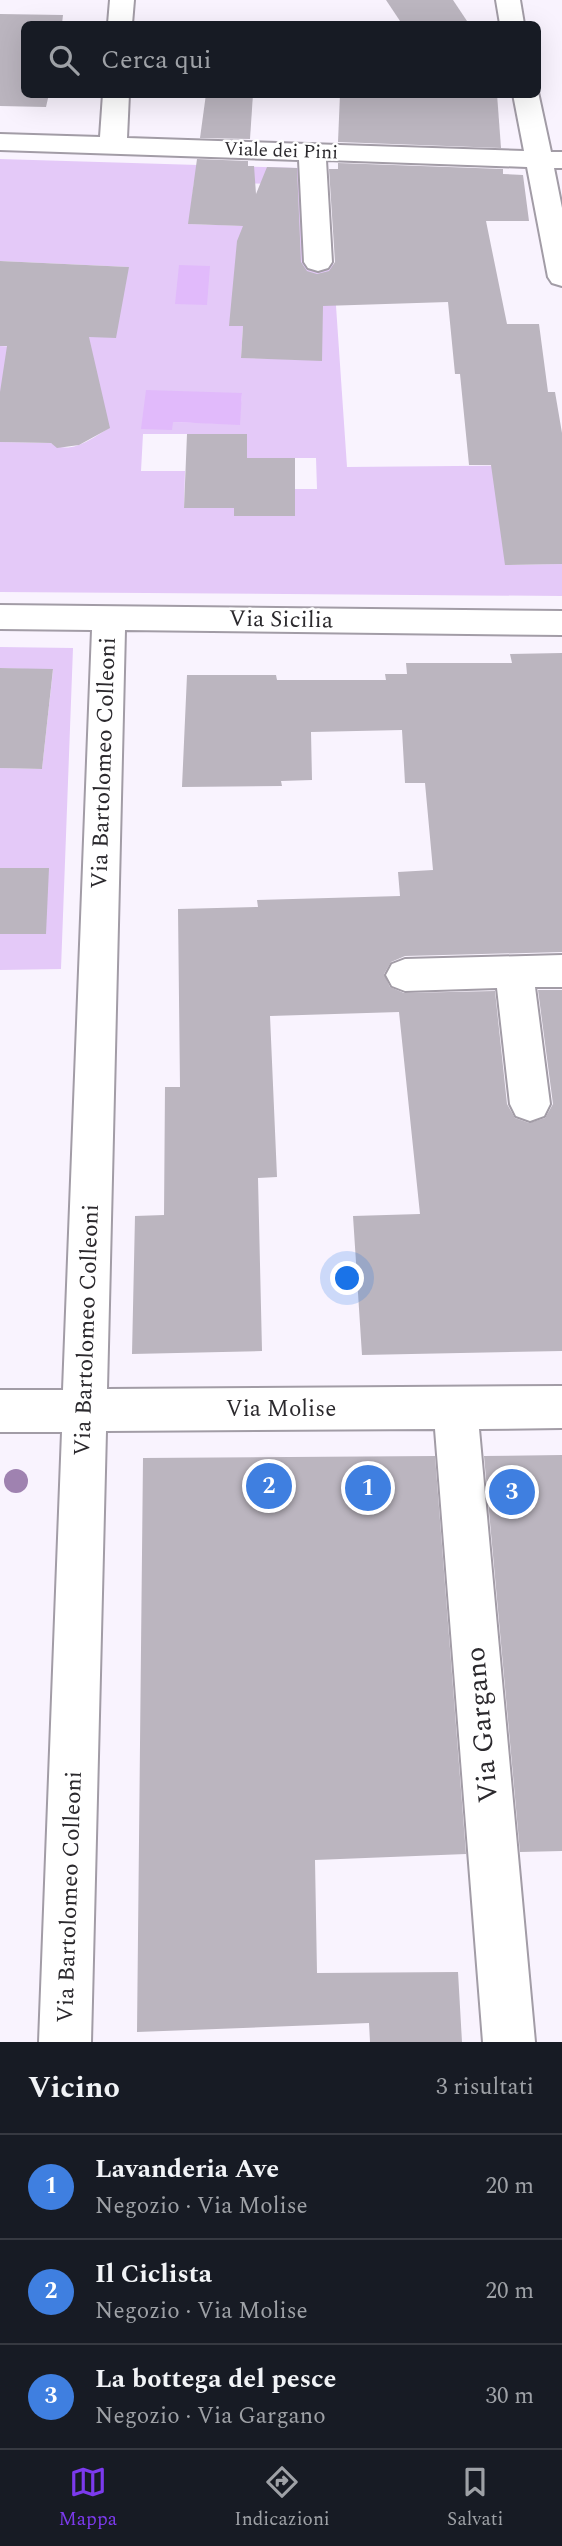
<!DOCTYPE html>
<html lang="it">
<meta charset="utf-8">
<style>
:root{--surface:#171b24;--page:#242831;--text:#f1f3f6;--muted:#9ea1a6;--line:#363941;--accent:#7c3aed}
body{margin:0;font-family:Spectral,serif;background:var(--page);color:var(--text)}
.you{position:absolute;left:348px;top:1279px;width:24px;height:24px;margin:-18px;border:5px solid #fff;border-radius:50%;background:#1a73e8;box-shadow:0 0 0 10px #1a73e833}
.badge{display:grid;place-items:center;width:46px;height:46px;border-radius:50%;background:var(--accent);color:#fff;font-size:23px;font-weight:700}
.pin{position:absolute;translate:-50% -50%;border:4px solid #fff;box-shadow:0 2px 7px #0006}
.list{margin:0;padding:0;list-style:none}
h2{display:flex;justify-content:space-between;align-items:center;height:91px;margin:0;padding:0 28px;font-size:30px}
h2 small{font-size:23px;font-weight:400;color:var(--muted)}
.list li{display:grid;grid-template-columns:46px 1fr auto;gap:21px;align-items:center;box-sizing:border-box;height:105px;padding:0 28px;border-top:2px solid var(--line)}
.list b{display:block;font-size:26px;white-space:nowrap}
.list p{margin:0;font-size:23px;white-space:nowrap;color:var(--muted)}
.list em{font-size:23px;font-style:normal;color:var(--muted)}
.icon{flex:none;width:38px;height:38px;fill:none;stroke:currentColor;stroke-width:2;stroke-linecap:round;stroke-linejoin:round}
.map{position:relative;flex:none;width:562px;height:2042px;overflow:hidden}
.search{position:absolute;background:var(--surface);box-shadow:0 7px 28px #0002;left:21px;right:21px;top:21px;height:77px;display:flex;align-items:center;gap:18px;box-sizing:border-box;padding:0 24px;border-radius:10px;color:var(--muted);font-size:26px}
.sheet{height:406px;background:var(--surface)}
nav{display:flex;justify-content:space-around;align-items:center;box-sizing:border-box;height:98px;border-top:2px solid var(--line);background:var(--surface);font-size:19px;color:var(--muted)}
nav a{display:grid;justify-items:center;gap:4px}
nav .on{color:var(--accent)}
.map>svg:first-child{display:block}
</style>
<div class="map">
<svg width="562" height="2042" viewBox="0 0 562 2042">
<rect width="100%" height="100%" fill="#f9f3fe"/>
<g fill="#e4c9f8" fill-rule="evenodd">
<path d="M 0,159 L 298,168 L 304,261 L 333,262 L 347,467 L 562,465 L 505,565 L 562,564 L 562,596 L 0,592 L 0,442 L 51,443 C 70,456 93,438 109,428 L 23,392 L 0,392 L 0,346 L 41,348 L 129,267 L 0,261 ZM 194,182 L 280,184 L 277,227 L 189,224 ZM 322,320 L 322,360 L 241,358 L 243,326 L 229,326 ZM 242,393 L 239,424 L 173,422 ZM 143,434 L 247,434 L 247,458 L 316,458 L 317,489 L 295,489 L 295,516 L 234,516 L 234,508 L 184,508 L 185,471 L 141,471 Z"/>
<path d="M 0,647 L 73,648 L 61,969 L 0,970 L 0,768 L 42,769 L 53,670 L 0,668 Z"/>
</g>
<g fill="#e1bafb">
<path d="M 179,265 L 210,266 L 207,305 L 175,304 Z"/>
<path d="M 146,390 L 242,393 L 240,425 L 173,422 L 172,430 L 141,429 Z"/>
</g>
<g fill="#bbb5bf">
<path d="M 386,0 L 453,0 L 469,24 L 402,24 Z"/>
<path d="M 0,14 L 63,15 L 62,24 L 24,24 L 24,94 L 49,94 L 46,107 L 0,106 Z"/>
<path d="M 206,94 L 253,94 L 250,139 L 200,138 Z"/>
<path d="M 340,94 L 497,94 L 501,148 L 338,142 Z"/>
<path d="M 197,159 L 248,161 L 248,166 L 254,166 L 256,194 L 267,167 L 297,168 L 301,262 L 307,271 L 317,274 L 329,271 L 335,262 L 329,169 L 338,169 L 338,163 L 503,169 L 503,174 L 523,175 L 529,221 L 486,221 L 507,324 L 539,324 L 548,392 L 555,392 L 562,433 L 562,564 L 505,565 L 491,465 L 469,465 L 460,374 L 455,374 L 448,302 L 323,306 L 322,361 L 241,358 L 243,326 L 229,326 L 237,241 L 243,226 L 188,224 Z"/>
<path d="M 0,261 L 129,267 L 116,338 L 89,337 L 110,428 L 79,445 L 57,448 L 51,443 L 0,442 L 0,392 L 7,346 L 0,346 Z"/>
<path d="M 187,434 L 247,434 L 247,458 L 295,458 L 295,516 L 234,516 L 234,508 L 184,508 Z"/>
<path d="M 562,653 L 562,952 L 405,956 L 391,962 L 384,974 L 390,987 L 404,993 L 495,991 L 507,1104 L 515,1118 L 529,1123 L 545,1118 L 553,1104 L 538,990 L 562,990 L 562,1351 L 362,1355 L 353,1216 L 420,1214 L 399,1012 L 270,1016 L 277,1177 L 258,1178 L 262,1351 L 132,1354 L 135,1216 L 164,1215 L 165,1087 L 180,1087 L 178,909 L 258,907 L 257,900 L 400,896 L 398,872 L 433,870 L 425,783 L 405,783 L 402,730 L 311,732 L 312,780 L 281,781 L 282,786 L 182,787 L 187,675 L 276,675 L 277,680 L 386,680 L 385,674 L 407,674 L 406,663 L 512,663 L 510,654 Z"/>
<path d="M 0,668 L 53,669 L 42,769 L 0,768 Z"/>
<path d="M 0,868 L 49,868 L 46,934 L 0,934 Z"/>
<path d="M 562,1455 L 562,1851 L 520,1852 L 484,1456 Z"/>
<path d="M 435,1456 L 466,1854 L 315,1860 L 317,1973 L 458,1972 L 462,2042 L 370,2042 L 369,2023 L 137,2032 L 143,1458 Z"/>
</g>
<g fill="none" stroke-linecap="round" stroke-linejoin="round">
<g stroke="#a29ca6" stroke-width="4">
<g id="minor">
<path d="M 110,0 L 134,0 L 132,24 L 108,24 Z"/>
<path d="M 496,0 L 520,0 L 524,24 L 500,24 Z"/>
<path d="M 538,92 L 551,152 L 562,152 L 562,168 L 554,168 L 562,208 L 562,286 L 552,283 L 548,277 L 527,167 L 326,160 L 332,262 L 328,268 L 318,271 L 308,268 L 304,262 L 299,160 L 0,150 L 0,134 L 100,137 L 103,94 L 129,94 L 127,138 L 524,151 L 513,94 L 538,94 Z"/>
<path d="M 0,605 L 562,611 L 562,635 L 125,630 L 107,1389 L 562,1386 L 562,1428 L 479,1429 L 535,2042 L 483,2042 L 435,1429 L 106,1431 L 91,2042 L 39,2042 L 62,1432 L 0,1432 L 0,1390 L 63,1390 L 92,630 L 0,629 Z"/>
<path d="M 562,955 L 562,987 L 535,987 L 550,1104 L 544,1116 L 530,1121 L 516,1116 L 510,1104 L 497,988 L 405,991 L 392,986 L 386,975 L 392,964 L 405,959 Z"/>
</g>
</g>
<use href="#minor" fill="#fff" fill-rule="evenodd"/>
</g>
<circle fill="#9f82b0" cx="16" cy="1481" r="12"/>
<g text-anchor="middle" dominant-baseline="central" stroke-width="5" stroke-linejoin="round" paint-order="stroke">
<g font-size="19" fill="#2b292d" stroke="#fff">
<text transform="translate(281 151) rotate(2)">Viale dei Pini</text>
</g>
<g font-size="23" fill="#2b292d" stroke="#fff">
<text transform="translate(281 620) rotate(1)">Via Sicilia</text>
<text transform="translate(104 763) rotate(-88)">Via Bartolomeo Colleoni</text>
<text transform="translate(87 1330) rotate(-88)">Via Bartolomeo Colleoni</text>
<text x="281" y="1409">Via Molise</text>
<text transform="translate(70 1897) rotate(-88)">Via Bartolomeo Colleoni</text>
</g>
<g font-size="28" fill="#2b292d" stroke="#fff">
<text transform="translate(482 1725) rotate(-95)">Via Gargano</text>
</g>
</g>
</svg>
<div class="you"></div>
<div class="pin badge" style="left:368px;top:1488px;background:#3f7fe0">1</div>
<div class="pin badge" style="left:269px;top:1486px;background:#3f7fe0">2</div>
<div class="pin badge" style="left:512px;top:1492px;background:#3f7fe0">3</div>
<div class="search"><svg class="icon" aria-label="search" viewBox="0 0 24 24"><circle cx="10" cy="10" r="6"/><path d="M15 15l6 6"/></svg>Cerca qui</div>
</div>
<section class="sheet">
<h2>Vicino<small>3 risultati</small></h2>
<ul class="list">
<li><span class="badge" style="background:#3f7fe0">1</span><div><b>Lavanderia Ave</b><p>Negozio · Via Molise</p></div><em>20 m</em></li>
<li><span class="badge" style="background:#3f7fe0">2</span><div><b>Il Ciclista</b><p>Negozio · Via Molise</p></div><em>20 m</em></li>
<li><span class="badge" style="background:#3f7fe0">3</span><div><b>La bottega del pesce</b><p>Negozio · Via Gargano</p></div><em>30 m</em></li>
</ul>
</section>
<nav>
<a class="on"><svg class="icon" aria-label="map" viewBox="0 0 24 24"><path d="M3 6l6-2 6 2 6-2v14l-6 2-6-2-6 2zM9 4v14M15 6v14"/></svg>Mappa</a>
<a><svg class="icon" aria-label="directions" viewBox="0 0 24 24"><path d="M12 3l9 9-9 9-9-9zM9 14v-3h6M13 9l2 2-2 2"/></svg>Indicazioni</a>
<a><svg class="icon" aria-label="saved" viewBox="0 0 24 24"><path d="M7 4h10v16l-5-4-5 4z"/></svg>Salvati</a>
</nav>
